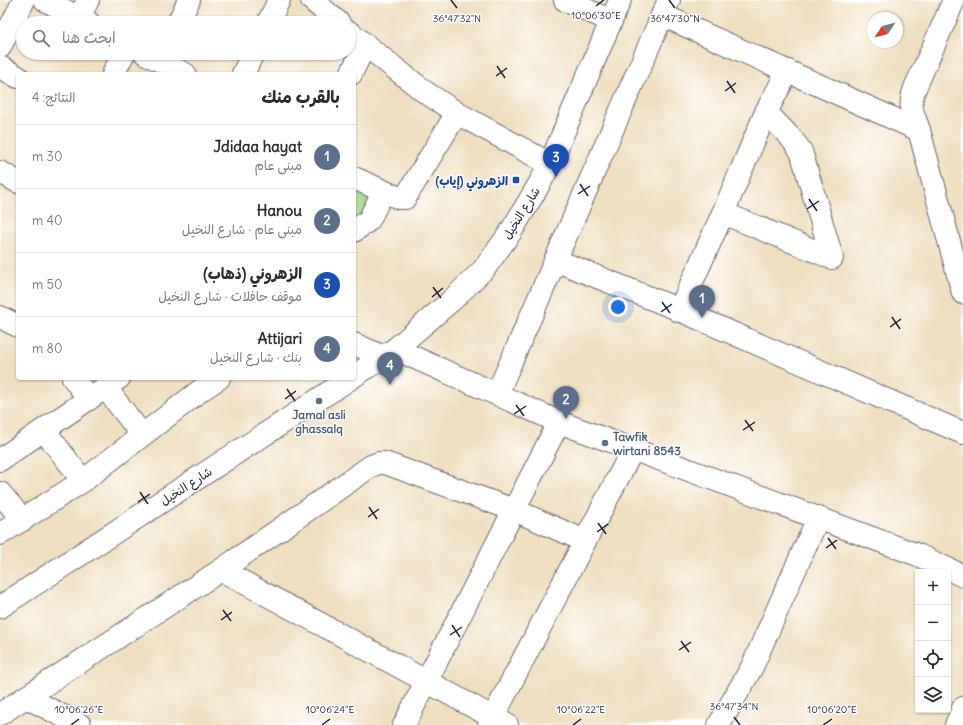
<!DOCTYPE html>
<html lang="ar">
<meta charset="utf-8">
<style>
:root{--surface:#fff;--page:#f7f7f7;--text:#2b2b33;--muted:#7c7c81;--line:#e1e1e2;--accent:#1f6fb2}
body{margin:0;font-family:Delius,"Playpen Sans Arabic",sans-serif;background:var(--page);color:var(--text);direction:rtl}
.controls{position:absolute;right:12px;bottom:12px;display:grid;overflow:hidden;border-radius:4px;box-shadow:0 1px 3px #0004}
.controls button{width:36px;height:36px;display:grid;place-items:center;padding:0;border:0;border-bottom:1px solid var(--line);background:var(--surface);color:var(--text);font:20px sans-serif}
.compass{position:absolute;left:867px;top:12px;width:36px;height:36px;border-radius:50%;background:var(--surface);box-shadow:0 1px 3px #0004;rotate:235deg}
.you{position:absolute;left:618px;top:307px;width:14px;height:14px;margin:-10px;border:3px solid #fff;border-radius:50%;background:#1a73e8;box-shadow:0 0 0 6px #1a73e833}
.badge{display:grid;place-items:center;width:26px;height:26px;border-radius:50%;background:var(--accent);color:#fff;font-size:13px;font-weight:700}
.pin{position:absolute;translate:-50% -33px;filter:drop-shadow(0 1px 2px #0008)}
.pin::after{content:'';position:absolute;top:21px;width:14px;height:12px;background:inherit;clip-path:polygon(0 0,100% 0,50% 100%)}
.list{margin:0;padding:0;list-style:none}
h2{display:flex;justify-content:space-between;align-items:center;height:52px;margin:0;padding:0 16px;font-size:17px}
h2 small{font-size:13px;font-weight:400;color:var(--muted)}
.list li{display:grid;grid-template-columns:26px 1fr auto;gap:12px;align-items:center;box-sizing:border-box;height:64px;padding:0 16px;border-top:1px solid var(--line)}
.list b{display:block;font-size:15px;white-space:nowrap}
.list p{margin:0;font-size:13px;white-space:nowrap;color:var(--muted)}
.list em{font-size:13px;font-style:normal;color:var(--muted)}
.icon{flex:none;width:22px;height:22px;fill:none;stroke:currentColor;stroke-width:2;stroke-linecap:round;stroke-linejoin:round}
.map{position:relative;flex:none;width:963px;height:725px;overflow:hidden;direction:ltr}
.search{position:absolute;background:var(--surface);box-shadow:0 1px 3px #0004;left:16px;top:16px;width:340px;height:44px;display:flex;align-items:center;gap:10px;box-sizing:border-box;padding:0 14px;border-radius:22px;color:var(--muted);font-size:15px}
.panel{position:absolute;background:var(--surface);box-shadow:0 1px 3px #0004;left:16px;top:72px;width:340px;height:308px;border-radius:4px;direction:rtl}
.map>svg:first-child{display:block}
</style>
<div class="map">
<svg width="963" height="725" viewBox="0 0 963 725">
<rect width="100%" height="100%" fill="#fff"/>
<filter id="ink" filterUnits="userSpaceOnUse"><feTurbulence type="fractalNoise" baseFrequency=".025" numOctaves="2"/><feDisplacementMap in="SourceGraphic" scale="8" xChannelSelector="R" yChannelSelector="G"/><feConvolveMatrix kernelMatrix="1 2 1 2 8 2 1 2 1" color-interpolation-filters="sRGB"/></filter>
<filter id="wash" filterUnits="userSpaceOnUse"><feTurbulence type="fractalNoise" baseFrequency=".012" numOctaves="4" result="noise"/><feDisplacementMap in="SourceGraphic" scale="16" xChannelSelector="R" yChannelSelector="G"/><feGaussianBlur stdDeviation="0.9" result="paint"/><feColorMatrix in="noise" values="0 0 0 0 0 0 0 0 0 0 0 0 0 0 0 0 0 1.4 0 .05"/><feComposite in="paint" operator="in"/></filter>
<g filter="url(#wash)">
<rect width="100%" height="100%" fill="#f0dfc0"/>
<path fill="#9dd384" stroke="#607a60" d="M 354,184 L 376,194 L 354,224 Z"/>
</g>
<g filter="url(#ink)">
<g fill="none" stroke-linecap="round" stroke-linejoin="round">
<g stroke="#6a646a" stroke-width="24">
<g id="minor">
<path d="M 45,0 L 89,23"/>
<path d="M 312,0 L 339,23"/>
<path d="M 565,0 L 611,21"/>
<path d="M 954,0 L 915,88 C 908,107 913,112 919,130 L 963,293"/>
<path d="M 662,15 L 919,130"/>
<path d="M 79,18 L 88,0"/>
<path d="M 178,23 L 189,0"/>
<path d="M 268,23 L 279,0"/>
<path d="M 349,32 L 425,92 L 457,113 L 550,164"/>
<path d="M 0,47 L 24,0"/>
<path d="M 145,53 L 185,74"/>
<path d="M 0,67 L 18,77"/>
<path d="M 113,74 L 124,53"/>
<path d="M 243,74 L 253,53"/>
<path d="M 351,74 L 365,45"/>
<path d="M 0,172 L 18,182"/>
<path d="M 354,178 L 399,198 L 405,198 L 457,113"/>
<path d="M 723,213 L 832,258 L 801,151 L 791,138 L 766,112"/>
<path d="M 354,231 L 369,220 L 383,192"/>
<path d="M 555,260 L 670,306 L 963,433"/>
<path d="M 679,311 L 723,213 L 766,112 L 788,71"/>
<path d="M 0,317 L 18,326"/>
<path d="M 354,344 L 384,357"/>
<path d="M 395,349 L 559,422 L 918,555 L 963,576"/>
<path d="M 73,378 L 89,399"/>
<path d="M 105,387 L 142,435"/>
<path d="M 497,394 L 669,0"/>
<path d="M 44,430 L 83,481"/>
<path d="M 0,460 L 119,378"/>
<path d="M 0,493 L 23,520"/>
<path d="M 0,534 L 83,481 L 201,390 L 219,378"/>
<path d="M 221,570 L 507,725"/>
<path d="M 26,697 L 80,725"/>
<path d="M 0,714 L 221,570 L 371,466 L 379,463 L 385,463 L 514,510 L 585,541"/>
<path d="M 404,725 L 559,422"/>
<path d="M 489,725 L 633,449"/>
<path d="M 719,725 L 752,667 L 818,518"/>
<path d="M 956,725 L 963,708"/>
</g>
</g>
<g stroke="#6a646a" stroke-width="24">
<g id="major">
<path d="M 354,376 L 395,349 L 451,301 L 484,269 L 510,233 L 537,188 L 550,164 L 620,0"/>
<path d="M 0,607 L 351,378"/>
</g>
</g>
<use href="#minor" stroke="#fff" stroke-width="22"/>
<use href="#major" stroke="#fff" stroke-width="22"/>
</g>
</g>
<path fill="none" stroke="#22223b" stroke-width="1.5" d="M 451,0 L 457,8M 669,0 L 675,8M 596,6 L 604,0M 497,66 L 505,78M 496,76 L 507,68M 727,81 L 735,93M 725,91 L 736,83M 580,184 L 588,196M 578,194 L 590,186M 809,199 L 817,211M 807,209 L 819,201M 433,287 L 441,298M 432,297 L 443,288M 662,302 L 670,313M 661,312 L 672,304M 892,317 L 900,329M 890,327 L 901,319M 287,389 L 295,401M 285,399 L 296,391M 516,405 L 524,416M 514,414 L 526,406M 745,420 L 753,431M 743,430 L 755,422M 140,492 L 148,504M 138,502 L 150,494M 369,507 L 377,519M 368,517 L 379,509M 598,523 L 606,534M 597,532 L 608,524M 828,538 L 836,549M 826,548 L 837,540M 223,610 L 231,621M 221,620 L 232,612M 452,625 L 460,637M 450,635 L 462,627M 681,641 L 689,652M 679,650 L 691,642M 734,717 L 740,725M 71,725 L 79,719M 322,725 L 330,719M 573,725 L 581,719M 823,725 L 832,719"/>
<rect fill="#1a4fb4" stroke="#fff" stroke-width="1.5" x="512" y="176" width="8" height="8" rx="2"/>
<g fill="#5c6f8a" stroke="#fff" stroke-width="1.5">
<circle cx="319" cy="401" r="4"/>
<circle cx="605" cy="443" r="4"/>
</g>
<g text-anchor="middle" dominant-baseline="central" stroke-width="3" stroke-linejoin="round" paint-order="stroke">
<g font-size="12" font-weight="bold" fill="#164399" stroke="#fff" text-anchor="end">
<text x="508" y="180">الزهروني (إياب)</text>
</g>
<g font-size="12" fill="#22223b" stroke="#fff">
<text transform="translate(521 213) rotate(-58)">شارع النخيل</text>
<text transform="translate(186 486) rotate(-33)">شارع النخيل</text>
</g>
<g font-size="12" font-weight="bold" fill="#4e5e75" stroke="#fff">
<text x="319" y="414">Jamal asli<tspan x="319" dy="14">ghassalq</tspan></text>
<text x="613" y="436" text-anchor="start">Tawfik<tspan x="613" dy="14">wirtani 8543</tspan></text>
</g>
</g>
<g font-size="10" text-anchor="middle" fill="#22223b" stroke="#fff" stroke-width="3" stroke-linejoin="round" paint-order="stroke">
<text x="596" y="19">10°06'30"E</text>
<text x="457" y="22">36°47'32"N</text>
<text x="675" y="22">36°47'30"N</text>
<text x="734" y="710">36°47'34"N</text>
<text x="79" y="713">10°06'26"E</text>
<text x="330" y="713">10°06'24"E</text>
<text x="581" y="713">10°06'22"E</text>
<text x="832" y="713">10°06'20"E</text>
</g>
</svg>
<div class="controls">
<button>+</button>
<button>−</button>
<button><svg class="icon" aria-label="locate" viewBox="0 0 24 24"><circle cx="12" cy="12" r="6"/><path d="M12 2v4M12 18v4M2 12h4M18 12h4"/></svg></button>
<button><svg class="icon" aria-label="layers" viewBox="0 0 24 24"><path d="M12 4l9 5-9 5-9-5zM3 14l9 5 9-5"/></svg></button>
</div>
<svg class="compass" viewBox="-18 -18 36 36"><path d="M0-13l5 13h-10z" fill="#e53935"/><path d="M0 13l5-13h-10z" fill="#7c7c81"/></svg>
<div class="you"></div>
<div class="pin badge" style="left:702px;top:318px;background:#5c6f8a">1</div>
<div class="pin badge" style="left:566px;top:419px;background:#5c6f8a">2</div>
<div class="pin badge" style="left:556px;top:177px;background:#1a4fb4">3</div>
<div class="pin badge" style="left:390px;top:385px;background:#5c6f8a">4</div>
<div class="search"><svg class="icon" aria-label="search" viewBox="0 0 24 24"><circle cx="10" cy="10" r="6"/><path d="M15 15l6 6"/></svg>ابحث هنا</div>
<section class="panel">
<h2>بالقرب منك<small>النتائج: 4</small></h2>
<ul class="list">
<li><span class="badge" style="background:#5c6f8a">1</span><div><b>Jdidaa hayat</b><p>مبنى عام</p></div><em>30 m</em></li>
<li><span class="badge" style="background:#5c6f8a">2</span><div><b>Hanou</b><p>مبنى عام · شارع النخيل</p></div><em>40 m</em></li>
<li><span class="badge" style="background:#1a4fb4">3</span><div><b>الزهروني (ذهاب)</b><p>موقف حافلات · شارع النخيل</p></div><em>50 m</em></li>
<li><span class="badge" style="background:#5c6f8a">4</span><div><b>Attijari</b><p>بنك · شارع النخيل</p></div><em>80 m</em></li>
</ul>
</section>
</div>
